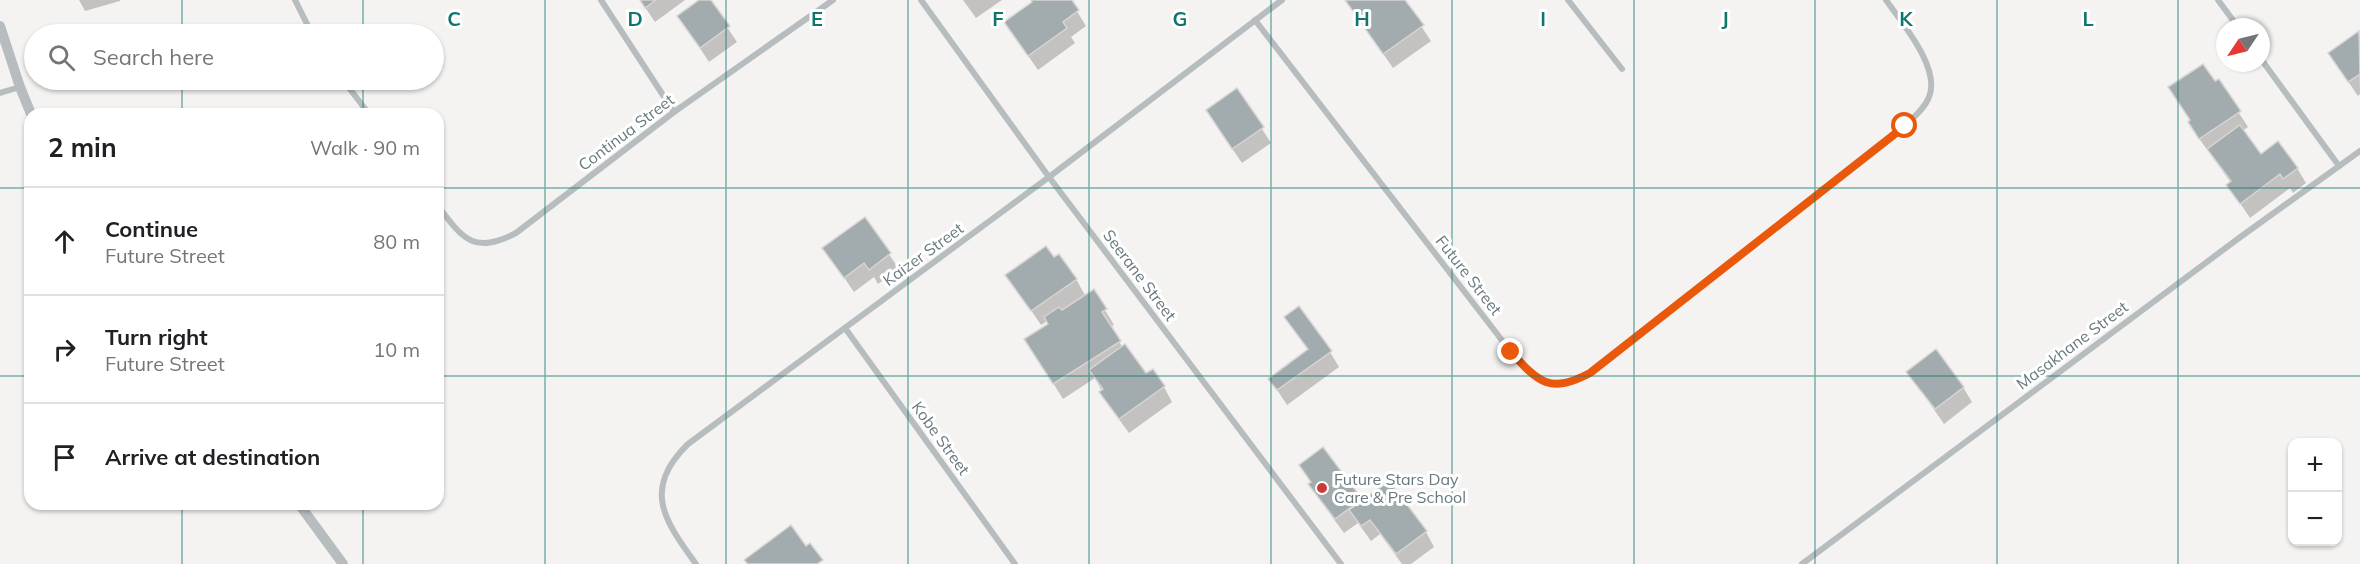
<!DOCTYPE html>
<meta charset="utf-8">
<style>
:root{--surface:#fff;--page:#f6f6f6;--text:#202124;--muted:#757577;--line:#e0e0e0}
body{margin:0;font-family:Mulish,sans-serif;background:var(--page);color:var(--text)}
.controls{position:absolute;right:18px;bottom:18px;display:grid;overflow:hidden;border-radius:12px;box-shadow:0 2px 4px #0004}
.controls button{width:54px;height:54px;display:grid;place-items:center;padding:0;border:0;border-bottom:2px solid var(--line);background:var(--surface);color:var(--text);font:30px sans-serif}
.compass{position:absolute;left:2216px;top:18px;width:54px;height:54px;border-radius:50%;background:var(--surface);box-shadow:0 2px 4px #0004;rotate:235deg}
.stop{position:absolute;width:18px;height:18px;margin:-14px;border:4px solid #ea580c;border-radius:50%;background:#fff}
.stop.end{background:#ea580c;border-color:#fff;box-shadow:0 2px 6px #0008}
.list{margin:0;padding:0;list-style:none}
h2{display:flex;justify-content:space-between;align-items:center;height:78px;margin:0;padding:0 24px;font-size:26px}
h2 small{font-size:20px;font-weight:400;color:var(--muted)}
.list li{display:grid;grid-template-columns:39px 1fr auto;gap:18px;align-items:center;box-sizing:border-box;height:108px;padding:0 24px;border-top:2px solid var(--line)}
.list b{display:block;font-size:22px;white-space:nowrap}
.list p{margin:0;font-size:20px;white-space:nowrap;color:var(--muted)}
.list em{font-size:20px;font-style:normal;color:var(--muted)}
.icon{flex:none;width:33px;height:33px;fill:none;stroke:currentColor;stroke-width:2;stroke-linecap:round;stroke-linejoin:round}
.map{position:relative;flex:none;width:2360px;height:564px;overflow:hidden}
.search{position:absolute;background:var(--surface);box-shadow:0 2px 4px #0004;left:24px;top:24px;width:420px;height:66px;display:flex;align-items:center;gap:15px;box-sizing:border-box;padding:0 21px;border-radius:33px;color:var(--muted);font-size:22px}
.panel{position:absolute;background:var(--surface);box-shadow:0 2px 4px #0004;left:24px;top:108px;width:420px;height:402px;border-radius:18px}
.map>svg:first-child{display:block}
</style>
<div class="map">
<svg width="2360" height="564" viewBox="0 0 2360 564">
<rect width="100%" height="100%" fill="#f4f3f1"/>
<g fill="#0003">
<path d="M 79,0 L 120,0 L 120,1 L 85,11 Z"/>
<path d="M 640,0 L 685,0 L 655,22 Z"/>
<path d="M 702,0 L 709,0 L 737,42 L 709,62 L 679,16 Z"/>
<path d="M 963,0 L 1002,0 L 976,18 Z"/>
<path d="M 1031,0 L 1070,0 L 1086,26 L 1071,37 L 1075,43 L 1038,70 L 1015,37 L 1033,3 Z"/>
<path d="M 1346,0 L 1404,0 L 1431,41 L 1393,68 Z"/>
<path d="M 2359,34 L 2360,94 L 2358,96 L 2339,68 Z"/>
<path d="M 2218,81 L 2248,127 L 2242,131 L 2261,156 L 2297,168 L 2306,183 L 2293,193 L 2290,188 L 2250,218 L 2228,185 L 2231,183 L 2198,137 L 2215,83 Z"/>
<path d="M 1237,90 L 1271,143 L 1242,163 L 1216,125 Z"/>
<path d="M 865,219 L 899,269 L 878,284 L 874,277 L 854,292 L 824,248 Z"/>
<path d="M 1054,259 L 1076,279 L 1086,297 L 1094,292 L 1114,325 L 1110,327 L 1123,348 L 1146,375 L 1164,387 L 1172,402 L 1129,433 L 1110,407 L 1095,378 L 1063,399 L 1035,354 L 1050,325 L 1047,321 L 1041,325 L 1007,275 Z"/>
<path d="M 1286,317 L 1330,352 L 1339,367 L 1287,405 L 1270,379 L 1308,350 Z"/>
<path d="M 1908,372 L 1963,387 L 1972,402 L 1944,424 Z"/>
<path d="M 1301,465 L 1363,502 L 1388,483 L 1426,532 L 1434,547 L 1411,564 L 1402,564 L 1380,534 L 1371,541 L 1358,523 L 1344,533 L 1319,499 Z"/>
</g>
<g fill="#a2abad" stroke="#d6d5d4" stroke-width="1.5">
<path d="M 640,0 L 656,0 L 645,8 Z"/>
<path d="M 699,0 L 711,0 L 730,26 L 700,48 L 677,16 Z"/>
<path d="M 1031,0 L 1072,0 L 1079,10 L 1063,22 L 1067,28 L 1028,56 L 1004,22 L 1032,2 Z"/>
<path d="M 1345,0 L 1405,0 L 1424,25 L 1383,54 Z"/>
<path d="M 2359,31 L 2360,74 L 2348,82 L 2328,53 Z"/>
<path d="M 2203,64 L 2215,81 L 2219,79 L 2241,111 L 2199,139 L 2188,122 L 2190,120 L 2168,87 Z"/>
<path d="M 1237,88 L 1264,127 L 1232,149 L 1206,110 Z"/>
<path d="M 2240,125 L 2261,154 L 2278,141 L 2298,168 L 2283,179 L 2280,174 L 2240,204 L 2226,185 L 2231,181 L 2207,149 Z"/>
<path d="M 865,217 L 891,253 L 869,270 L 864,263 L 844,278 L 822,248 Z"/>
<path d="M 1046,246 L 1054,257 L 1059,254 L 1077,279 L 1031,311 L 1005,275 Z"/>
<path d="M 1094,289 L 1107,309 L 1102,312 L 1121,341 L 1053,384 L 1024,339 L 1048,324 L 1044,317 L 1059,307 L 1062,310 Z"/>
<path d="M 1299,306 L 1332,351 L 1277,390 L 1268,379 L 1308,349 L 1284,317 Z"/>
<path d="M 1125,344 L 1146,373 L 1153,369 L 1165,386 L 1119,419 L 1099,392 L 1103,389 L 1089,370 Z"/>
<path d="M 1936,349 L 1964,387 L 1935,409 L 1906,372 Z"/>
<path d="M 1323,447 L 1362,499 L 1335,519 L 1308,484 L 1311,482 L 1299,465 Z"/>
<path d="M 1389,481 L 1427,531 L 1396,554 L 1370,520 L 1361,526 L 1349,510 Z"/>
<path d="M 791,525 L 806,546 L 810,543 L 823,560 L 817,564 L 748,564 L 744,560 Z"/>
</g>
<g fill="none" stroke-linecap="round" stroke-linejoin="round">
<g stroke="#b7bdbf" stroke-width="6">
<path d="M 295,0 L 312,34"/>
<path d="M 601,0 L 674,112"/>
<path d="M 921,0 L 1049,177 L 1341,564"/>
<path d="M 1568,0 L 1622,69"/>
<path d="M 2218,0 L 2238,27"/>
<path d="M 1255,20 L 1511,352 C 1539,383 1550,394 1590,373 L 1905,126 C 1914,117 1925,108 1929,97 C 1941,68 1902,23 1886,0"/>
<path d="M 2261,59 L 2339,166"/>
<path d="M 343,80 L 369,114"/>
<path d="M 0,93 L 20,87"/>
<path d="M 438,206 C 463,239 474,255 516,233 L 674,112 L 833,0"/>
<path d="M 845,328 L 1015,564"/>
<path d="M 696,564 C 664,520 642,489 688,444 L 1049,177 L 1282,0"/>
<path d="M 1802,564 L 2239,238 L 2360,151"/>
</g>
<g stroke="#b7bdbf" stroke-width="10">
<path d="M 0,26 L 20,87 L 31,114"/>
<path d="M 299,504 L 343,564"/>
</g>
</g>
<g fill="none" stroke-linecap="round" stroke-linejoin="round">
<path stroke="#ea580c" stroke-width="8" d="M 1511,352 C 1539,383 1550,394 1590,373 L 1905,126"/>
</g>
<path fill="none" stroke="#0f766e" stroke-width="1.5" stroke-opacity="0.55" d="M 182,0 L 182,34M 363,0 L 363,34M 545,0 L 545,564M 726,0 L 726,564M 908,0 L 908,564M 1089,0 L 1089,564M 1271,0 L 1271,564M 1452,0 L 1452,564M 1634,0 L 1634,564M 1815,0 L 1815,564M 1997,0 L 1997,564M 2178,0 L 2178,564M 182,80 L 182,114M 363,80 L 363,114M 0,188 L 30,188M 438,188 L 2360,188M 0,376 L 30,376M 438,376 L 2360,376M 182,504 L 182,564M 363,504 L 363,564"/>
<circle fill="#cb3a3a" stroke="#fff" stroke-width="2" cx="1322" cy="488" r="6"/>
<g text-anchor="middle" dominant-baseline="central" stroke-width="6" stroke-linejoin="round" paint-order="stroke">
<g font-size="16" fill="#67797e" stroke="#fff">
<text transform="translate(626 132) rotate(-37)">Continua Street</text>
<text transform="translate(923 254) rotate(-36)">Kaizer Street</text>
<text transform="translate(1140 275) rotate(53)">Seerane Street</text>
<text transform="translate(1469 275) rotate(52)">Future Street</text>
<text transform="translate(2072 345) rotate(-37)">Masakhane Street</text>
<text transform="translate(941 438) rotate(54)">Kobe Street</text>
</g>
<g font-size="16" fill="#67797e" stroke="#fff" text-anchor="start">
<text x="1334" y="479">Future Stars Day<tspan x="1334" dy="18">Care &amp; Pre School</tspan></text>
</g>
</g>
<g font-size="20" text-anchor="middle" font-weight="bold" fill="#0f766e" stroke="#fff" stroke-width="6" stroke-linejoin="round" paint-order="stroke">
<text x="454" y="26">C</text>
<text x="635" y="26">D</text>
<text x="817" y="26">E</text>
<text x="998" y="26">F</text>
<text x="1180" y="26">G</text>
<text x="1362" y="26">H</text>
<text x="1543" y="26">I</text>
<text x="1725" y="26">J</text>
<text x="1906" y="26">K</text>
<text x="2088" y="26">L</text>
</g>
</svg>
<div class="controls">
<button>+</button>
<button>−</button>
</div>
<svg class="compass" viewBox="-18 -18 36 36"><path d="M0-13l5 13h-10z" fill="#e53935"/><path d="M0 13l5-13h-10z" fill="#757577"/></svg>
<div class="stop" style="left:1905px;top:126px"></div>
<div class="stop end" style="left:1511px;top:352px"></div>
<div class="search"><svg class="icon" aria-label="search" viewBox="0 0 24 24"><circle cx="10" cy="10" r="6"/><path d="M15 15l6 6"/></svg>Search here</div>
<section class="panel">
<h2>2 min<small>Walk · 90 m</small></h2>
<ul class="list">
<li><svg class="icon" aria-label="ahead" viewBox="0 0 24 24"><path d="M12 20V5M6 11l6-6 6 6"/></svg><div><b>Continue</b><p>Future Street</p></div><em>80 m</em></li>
<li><svg class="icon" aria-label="right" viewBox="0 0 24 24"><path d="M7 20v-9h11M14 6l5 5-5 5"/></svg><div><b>Turn right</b><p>Future Street</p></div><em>10 m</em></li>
<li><svg class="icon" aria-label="arrive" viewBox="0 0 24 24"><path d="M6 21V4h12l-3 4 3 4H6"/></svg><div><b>Arrive at destination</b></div></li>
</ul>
</section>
</div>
